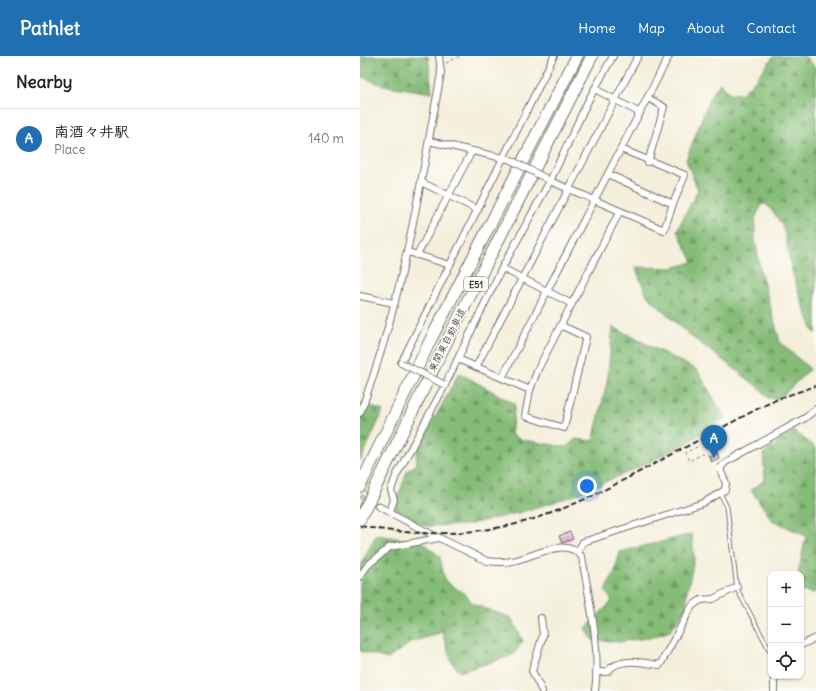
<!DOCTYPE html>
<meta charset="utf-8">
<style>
:root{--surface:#fff;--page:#f6f6f6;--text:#222;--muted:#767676;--line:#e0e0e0;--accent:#1f6fb2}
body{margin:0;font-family:Delius,"Klee One",sans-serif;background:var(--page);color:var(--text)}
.controls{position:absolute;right:12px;bottom:12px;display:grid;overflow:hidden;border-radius:8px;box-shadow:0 1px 3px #0004}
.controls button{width:36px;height:36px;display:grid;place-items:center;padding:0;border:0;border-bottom:1px solid var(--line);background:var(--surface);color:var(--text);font:20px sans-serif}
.you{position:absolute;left:227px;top:430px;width:14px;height:14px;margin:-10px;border:3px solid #fff;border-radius:50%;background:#1a73e8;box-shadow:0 0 0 6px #1a73e833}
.badge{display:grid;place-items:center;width:26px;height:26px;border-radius:50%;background:var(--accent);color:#fff;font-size:13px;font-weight:700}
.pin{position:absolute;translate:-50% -33px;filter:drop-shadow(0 1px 2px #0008)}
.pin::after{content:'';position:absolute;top:21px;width:14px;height:12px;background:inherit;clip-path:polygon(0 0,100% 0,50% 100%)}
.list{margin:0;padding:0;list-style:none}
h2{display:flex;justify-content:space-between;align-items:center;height:52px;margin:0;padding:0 16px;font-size:17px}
h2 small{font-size:13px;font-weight:400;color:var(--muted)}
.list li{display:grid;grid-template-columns:26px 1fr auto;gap:12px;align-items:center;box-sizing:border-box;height:60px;padding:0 16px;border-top:1px solid var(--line)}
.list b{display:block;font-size:15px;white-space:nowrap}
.list p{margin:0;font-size:13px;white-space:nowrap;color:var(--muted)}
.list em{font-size:13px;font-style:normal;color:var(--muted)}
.icon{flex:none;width:22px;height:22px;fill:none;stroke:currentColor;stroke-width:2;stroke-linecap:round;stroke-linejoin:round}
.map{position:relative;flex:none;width:456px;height:635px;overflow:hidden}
header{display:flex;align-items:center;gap:24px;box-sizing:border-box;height:56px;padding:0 20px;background:var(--accent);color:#fff}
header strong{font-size:19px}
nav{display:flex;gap:22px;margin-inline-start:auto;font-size:14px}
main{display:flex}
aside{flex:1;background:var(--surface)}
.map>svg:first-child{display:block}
</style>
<header>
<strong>Pathlet</strong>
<nav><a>Home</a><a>Map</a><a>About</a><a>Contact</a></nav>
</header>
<main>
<aside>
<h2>Nearby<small></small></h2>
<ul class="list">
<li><span class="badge">A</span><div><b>南酒々井駅</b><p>Place</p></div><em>140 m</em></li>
</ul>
</aside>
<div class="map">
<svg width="456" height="635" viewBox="0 0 456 635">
<defs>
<pattern id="forest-firs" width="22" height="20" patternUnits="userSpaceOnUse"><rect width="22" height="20" fill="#85bc78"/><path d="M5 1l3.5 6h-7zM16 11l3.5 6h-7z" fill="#6d9963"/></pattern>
<pattern id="building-hatch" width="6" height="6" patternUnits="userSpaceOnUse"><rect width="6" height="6" fill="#dea3d5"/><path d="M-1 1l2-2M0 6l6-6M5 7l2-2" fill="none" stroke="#b485ad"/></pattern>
</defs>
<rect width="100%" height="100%" fill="#fdfcf7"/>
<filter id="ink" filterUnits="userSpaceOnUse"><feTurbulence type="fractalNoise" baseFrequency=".025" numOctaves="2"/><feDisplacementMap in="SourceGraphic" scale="8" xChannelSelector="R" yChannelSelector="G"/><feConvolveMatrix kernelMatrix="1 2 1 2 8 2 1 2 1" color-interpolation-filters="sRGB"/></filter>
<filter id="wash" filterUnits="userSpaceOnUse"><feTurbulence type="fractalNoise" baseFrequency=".012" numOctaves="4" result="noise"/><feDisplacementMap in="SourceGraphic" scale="16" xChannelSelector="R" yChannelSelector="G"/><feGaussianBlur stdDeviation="0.9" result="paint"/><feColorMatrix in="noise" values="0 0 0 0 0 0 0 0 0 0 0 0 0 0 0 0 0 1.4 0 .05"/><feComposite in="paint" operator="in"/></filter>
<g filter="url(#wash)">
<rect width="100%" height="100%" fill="#f4efdb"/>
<g fill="url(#forest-firs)" stroke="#587452">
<path d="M 0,0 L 68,0 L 72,37 L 22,29 L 0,20 Z"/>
<path d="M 414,0 L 445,0 L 456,12 L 456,278 L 452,273 C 445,254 437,234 432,214 C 424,184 430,172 406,148 L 402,148 L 395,162 L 395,183 L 401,217 L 420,286 L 450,313 L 419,343 L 408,342 L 401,333 L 332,281 L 288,241 L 275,211 L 312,212 L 333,206 L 317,174 L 338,134 L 326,104 L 350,41 L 360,27 L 370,37 L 381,38 L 394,25 Z"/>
<path d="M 253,271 L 337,314 L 365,362 L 319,392 L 266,417 L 213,440 L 158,457 L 106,469 L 66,470 L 34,455 L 47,415 L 57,408 L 56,397 L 99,317 L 155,348 L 151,379 L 162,384 L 206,391 L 216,383 L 233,385 L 247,326 Z"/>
<path d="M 0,346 L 23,355 L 0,406 Z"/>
<path d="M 434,375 L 456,392 L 456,536 L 454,537 L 441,535 L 441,518 L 438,518 L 446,480 L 412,464 L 391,434 L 405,424 L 403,398 Z"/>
<path d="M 332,478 L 334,503 L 327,537 L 326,553 L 310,575 L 293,581 L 259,586 L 232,584 L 226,572 L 252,545 L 245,534 L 254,518 L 260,496 Z"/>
<path d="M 16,479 L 63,486 L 80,501 L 85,525 L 106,539 L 113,548 L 151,562 L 163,585 L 153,599 L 100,616 L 92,607 L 82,576 L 52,586 L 28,603 L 0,595 L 0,511 Z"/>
</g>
<g id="blocks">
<g fill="url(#building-hatch)">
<path d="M 357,397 L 359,402 L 351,406 L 349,401 Z"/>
<path d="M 210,476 L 213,483 L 202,487 L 199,480 Z"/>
</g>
</g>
</g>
<g filter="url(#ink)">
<use href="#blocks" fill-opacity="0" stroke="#717069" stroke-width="1"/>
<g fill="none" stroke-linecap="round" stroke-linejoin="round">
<path stroke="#ccc8b8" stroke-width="6" stroke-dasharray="6 3" stroke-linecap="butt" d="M 0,440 L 18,450"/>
<g stroke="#717069" stroke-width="5">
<path id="lane" d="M 360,437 L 367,451 L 377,533 L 411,597"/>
</g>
<g stroke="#717069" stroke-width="8">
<g id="street">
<path d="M 235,33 L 280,57"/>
<path d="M 288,42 L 304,51 L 288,106"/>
<path d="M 69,85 L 147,103"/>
<path d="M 248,118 L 313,148"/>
<path d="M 188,124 L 304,174 L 313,148 L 325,119 L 261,93"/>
<path d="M 61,126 L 118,154"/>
<path d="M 48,196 L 90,209"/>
<path d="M 57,199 L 112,95"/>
<path d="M 142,212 L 212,248"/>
<path d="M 0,240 L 34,247"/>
<path d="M 202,270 L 226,281 L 204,372 L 165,360 L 170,334 L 178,313 L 260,155"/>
<path d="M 98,303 L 170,334"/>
<path d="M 41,307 L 194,0"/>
<path d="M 116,311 L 278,0"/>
<path d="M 142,322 L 309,0"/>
<path d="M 0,357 C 42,247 60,132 81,17 L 79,0"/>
<path d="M 18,450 L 69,477 L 127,505 C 135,506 143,507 152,505 C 172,502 206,479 222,501 C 229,544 241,591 235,635"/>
<path d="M 30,455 L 34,444 L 31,434 L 36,420 L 85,329 L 142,212 L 190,125 L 228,45 L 253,0"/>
<path d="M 218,495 L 223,486 L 343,447 L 365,434 L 366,427 L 361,416 L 361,411 L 366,406 L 445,362 L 456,353"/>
<path d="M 0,520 L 8,509 L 30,491 L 79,482"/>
<path d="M 181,562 L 183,579 L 172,615 L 182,635"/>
<path d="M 441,589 L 456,582"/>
<path d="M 236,616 L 247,616 C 258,600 284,607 300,609 L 332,550 L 341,544 L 353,543 L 377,531"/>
<path d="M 414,635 L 414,620"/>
</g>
</g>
<g stroke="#717069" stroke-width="13">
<g id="highway">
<path d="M 0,430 L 72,281 L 217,0"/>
<path d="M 0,463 L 84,291 L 232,0"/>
</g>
</g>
<g stroke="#717069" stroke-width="1" stroke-dasharray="3 3" stroke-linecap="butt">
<path d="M 86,7 L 100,0"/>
<path d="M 337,391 L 325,397 L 329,405 L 342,398 L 352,400"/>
</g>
<use href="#lane" stroke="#fff" stroke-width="3"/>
<use href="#street" stroke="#fff" stroke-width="6"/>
<use href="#highway" stroke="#fff" stroke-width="11"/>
<path stroke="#2b2b2b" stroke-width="2" stroke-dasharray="6 3" stroke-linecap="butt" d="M 0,470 C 52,480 104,480 156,468 C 204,456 249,432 292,409 C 328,390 363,371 399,352 L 420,342 L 456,330"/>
<g stroke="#717069" stroke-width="8" stroke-linecap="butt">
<g id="street-bridge">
<path d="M 149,103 L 185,122"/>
<path d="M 41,307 L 85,329"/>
</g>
</g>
<use href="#street-bridge" stroke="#fff" stroke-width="6"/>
</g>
</g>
<g text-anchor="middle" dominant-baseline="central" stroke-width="3.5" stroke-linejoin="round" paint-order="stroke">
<rect fill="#fdfcf7" stroke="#6a6a68" stroke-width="1" x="104" y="221" width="24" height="14" rx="3"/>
<g font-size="9" font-weight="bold" fill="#2b2b2b">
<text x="116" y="228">E51</text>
</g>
<g font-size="10" fill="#2b2b2b" stroke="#fdfcf7">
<text transform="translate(87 284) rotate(-63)">東関東自動車道</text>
</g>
</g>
</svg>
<div class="controls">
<button>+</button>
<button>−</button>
<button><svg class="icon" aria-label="locate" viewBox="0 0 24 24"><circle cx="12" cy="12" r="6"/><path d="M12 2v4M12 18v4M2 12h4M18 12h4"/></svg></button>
</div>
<div class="you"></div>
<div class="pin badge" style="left:354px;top:402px">A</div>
</div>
</main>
